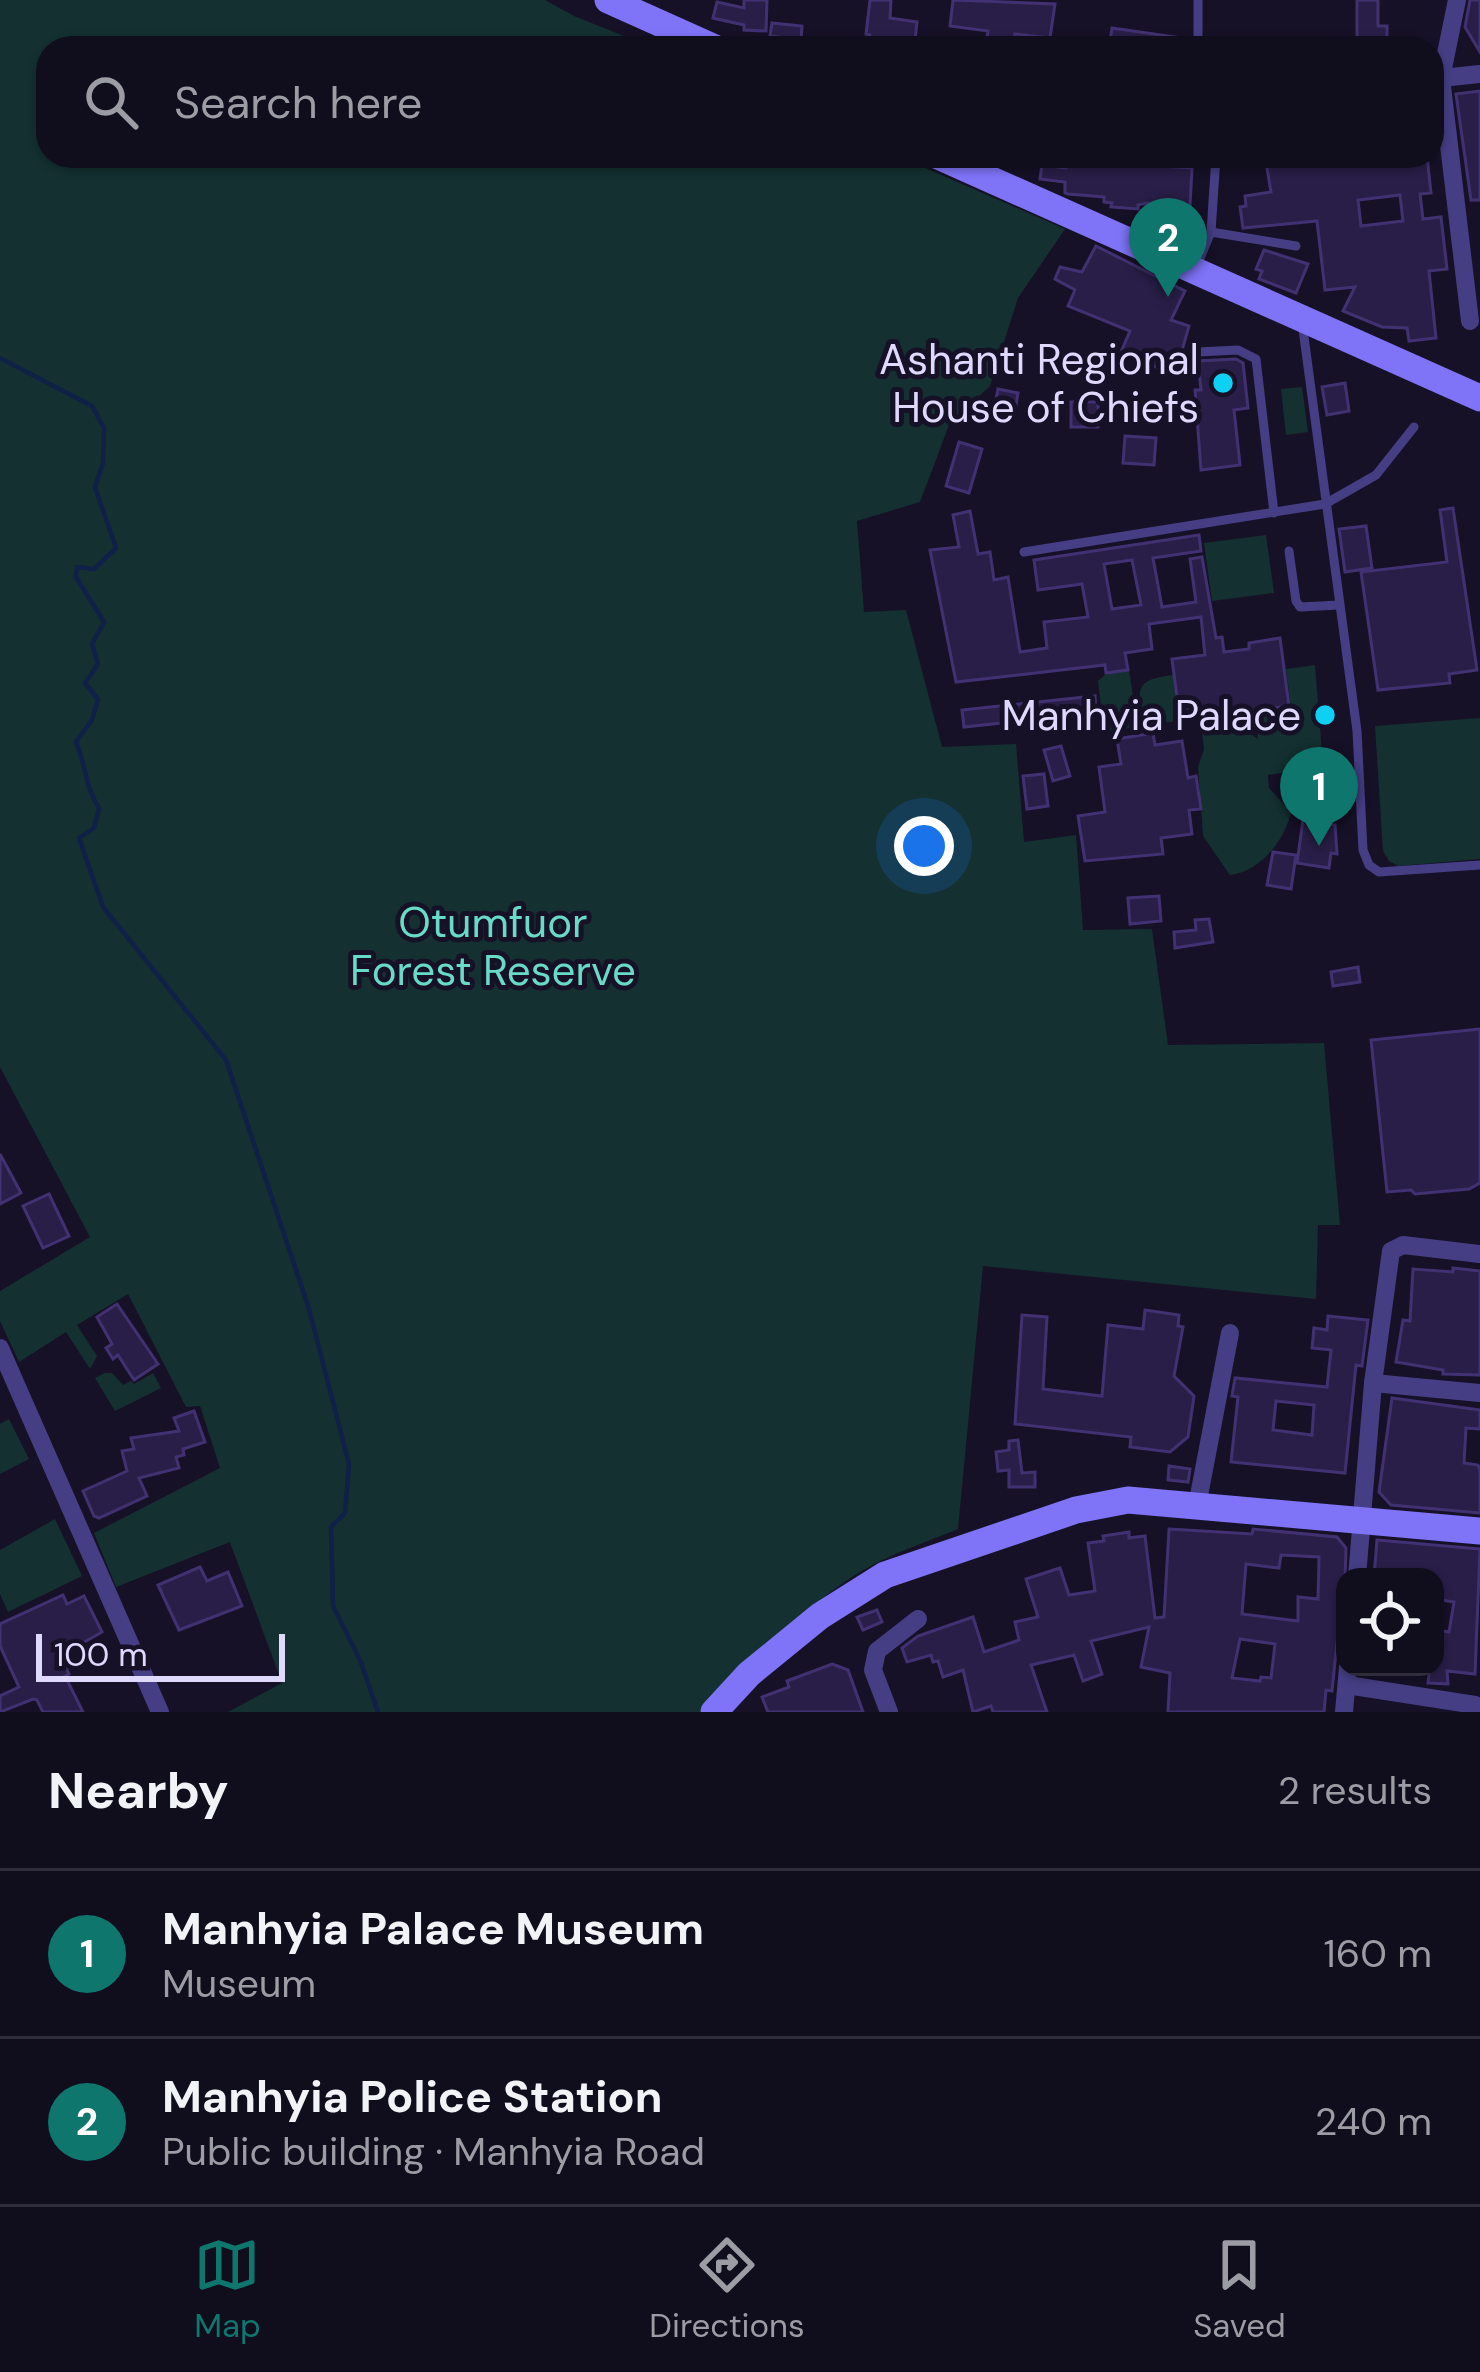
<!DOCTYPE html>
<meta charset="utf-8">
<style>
:root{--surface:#100d1d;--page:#1e1b2a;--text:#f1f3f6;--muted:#9c9ca4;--line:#302d3b;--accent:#0f766e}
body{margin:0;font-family:"DM Sans",sans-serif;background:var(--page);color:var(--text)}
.controls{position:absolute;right:36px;bottom:36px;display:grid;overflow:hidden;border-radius:24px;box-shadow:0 3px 9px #0004}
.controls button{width:108px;height:108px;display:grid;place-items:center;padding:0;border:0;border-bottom:3px solid var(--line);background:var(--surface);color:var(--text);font:60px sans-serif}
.scale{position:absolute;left:36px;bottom:30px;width:249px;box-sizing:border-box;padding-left:12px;border:6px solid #dfd9fd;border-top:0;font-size:33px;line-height:42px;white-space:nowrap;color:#dfd9fd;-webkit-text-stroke:9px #161127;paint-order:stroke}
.you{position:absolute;left:924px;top:846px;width:42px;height:42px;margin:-30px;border:9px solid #fff;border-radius:50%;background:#1a73e8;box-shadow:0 0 0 18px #1a73e833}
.badge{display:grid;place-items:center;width:78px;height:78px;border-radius:50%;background:var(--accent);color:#fff;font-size:39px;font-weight:700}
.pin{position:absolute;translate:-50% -99px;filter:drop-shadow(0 3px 6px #0008)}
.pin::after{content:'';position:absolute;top:63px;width:42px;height:36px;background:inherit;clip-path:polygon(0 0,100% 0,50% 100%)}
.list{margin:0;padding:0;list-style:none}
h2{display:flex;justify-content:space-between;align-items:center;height:156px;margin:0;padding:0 48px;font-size:51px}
h2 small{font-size:39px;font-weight:400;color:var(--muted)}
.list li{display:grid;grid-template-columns:78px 1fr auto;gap:36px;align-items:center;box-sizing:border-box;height:168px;padding:0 48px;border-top:3px solid var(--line)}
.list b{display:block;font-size:45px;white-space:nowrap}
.list p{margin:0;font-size:39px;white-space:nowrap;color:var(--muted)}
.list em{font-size:39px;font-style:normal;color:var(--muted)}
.icon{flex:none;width:66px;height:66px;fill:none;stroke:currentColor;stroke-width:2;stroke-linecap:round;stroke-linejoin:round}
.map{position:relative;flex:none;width:1480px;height:1712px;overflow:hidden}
.search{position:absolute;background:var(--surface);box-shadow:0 3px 9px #0004;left:36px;right:36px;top:36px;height:132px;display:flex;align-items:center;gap:30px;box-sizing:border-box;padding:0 42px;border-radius:36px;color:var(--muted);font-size:45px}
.sheet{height:492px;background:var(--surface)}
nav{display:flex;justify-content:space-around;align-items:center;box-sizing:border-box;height:168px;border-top:3px solid var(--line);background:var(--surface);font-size:33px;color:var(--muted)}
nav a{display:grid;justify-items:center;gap:6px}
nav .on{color:var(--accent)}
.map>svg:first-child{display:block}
</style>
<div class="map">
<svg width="1480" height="1712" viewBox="0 0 1480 1712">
<rect width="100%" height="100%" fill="#161127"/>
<g fill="#143031">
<path d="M 0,0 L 545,0 L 574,16 L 654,48 L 48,48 L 48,156 L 898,156 L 1065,229 L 1018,298 L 990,386 L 949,425 L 920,502 L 857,521 L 864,612 L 906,610 L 942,747 L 1016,744 L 1024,842 L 1076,835 L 1083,930 L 1152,929 L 1168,1045 L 1324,1043 L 1340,1225 L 1318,1225 L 1316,1299 L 983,1266 L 958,1529 C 929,1541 899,1551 871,1566 C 822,1591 737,1670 700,1712 L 228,1712 L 282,1683 L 230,1542 L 116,1587 L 94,1533 L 220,1468 L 200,1406 L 186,1407 L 128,1294 L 77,1325 L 97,1356 L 90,1369 L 66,1332 L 19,1362 L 0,1321 L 0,1291 L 90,1237 L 0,1067 Z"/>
<path d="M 1302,387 L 1308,432 L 1286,435 L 1281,389 Z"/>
<path d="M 1266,535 L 1274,593 L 1212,601 L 1204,543 Z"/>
<path d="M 1315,665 L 1323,766 L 1268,775 L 1269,788 L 1291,812 C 1285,840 1260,872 1230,875 L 1203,836 L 1198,767 L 1204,749 L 1202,732 L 1206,720 L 1236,718 L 1238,725 L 1258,739 L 1256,712 L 1291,708 L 1286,669 Z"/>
<path d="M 1129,670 L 1138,727 L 1108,732 L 1107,724 L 1103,724 L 1098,681 L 1106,674 Z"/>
<path d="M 1173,675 L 1179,721 L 1143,725 C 1138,689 1133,680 1173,675 Z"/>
<path d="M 1480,718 L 1480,859 L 1398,866 L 1389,861 L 1383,851 L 1375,726 Z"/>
<path d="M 105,1373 L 112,1373 L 123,1385 L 131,1381 L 134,1384 L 153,1373 L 161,1388 L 115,1411 L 95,1378 Z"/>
<path d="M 9,1419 L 29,1459 L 0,1474 L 0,1424 Z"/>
<path d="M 55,1519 L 82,1576 L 8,1612 L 0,1594 L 0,1550 Z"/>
</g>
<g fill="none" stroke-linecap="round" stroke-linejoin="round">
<path stroke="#0f2148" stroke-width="4.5" d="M 0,358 L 92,406 L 104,428 L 103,463 L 95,487 L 116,548 L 94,569 L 77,567 L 76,577 L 104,622 L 92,644 L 98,664 L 85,683 L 98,699 L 92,720 L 76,742 C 86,765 85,787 99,808 L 94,828 L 79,838 L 103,907 L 226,1060 L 309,1309 L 349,1464 L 345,1513 L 331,1527 L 333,1606 L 360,1660 L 378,1712"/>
</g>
<g fill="#291e47" stroke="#423172" stroke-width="3" fill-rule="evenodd">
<path d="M 744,0 L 767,0 L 766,31 L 744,30 L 744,25 L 713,18 L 717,2 L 744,8 Z"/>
<path d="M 870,0 L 891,0 L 890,18 L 917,22 L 914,48 L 869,43 L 870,35 L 866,34 Z"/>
<path d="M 953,0 L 1055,4 L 1050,38 L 1015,34 L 1014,41 L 987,38 L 988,31 L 950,26 Z"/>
<path d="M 1357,0 L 1378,0 L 1378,26 L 1387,26 L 1387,48 L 1357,48 Z"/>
<path d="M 1470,0 L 1480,0 L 1480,52 L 1465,27 Z"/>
<path d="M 772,23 L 802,26 L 801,40 L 770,36 Z"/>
<path d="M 1112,28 L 1189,39 L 1189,48 L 1109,48 Z"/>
<path d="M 1480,91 L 1480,200 L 1471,200 L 1456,94 Z"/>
<path d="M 1067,156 L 1162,156 L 1162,166 L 1192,168 L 1190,206 L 1147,203 L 1138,205 L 1138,209 L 1111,207 L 1112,203 L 1104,202 L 1104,197 L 1068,194 L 1065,193 L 1065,182 L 1040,179 L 1042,165 L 1066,168 Z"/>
<path d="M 1265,156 L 1427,156 L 1431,193 L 1420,194 L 1423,219 L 1441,217 L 1447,269 L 1429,271 L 1436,338 L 1409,341 L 1407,328 L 1382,327 L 1343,311 L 1355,287 L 1325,290 L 1317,221 L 1243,228 L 1240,207 L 1246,206 L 1245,196 L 1271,192 ZM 1400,195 L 1403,221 L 1361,226 L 1358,200 Z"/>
<path d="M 1096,246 L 1185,291 L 1171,320 L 1189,326 L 1177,368 L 1158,368 L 1121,352 L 1130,331 L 1068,306 L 1075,290 L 1055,279 L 1060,267 L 1082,272 Z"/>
<path d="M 1264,250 L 1308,264 L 1296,293 L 1259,279 L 1262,271 L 1256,269 Z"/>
<path d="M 1236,359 L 1243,363 L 1248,408 L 1234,410 L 1240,465 L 1201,470 L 1195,390 L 1201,390 L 1198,361 Z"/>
<path d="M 1345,383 L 1349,411 L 1327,415 L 1322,387 Z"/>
<path d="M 998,389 L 1018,393 L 1014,417 L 993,414 Z"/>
<rect x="1071" y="402" width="27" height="25"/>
<path d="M 1125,436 L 1156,438 L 1154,465 L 1123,463 Z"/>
<path d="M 959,442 L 982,449 L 969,493 L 946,486 Z"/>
<path d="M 1453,508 L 1477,670 L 1449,674 L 1450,683 L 1378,690 L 1361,572 L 1447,562 L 1440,510 Z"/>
<path d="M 970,511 L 978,554 L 990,552 L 994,580 L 1008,577 L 1020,652 L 1047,648 L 1044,622 L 1088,617 L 1082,584 L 1038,590 L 1034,560 L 1199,535 L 1201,551 L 1153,558 L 1162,607 L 1196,602 L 1190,559 L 1202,557 L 1216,638 L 1222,637 L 1224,652 L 1249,649 L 1249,643 L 1280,638 L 1289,706 L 1180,720 L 1172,659 L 1205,655 L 1201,617 L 1149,624 L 1152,649 L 1125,653 L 1128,670 L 1106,673 L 1105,665 L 956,682 L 930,550 L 959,547 L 953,515 ZM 1132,560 L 1141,605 L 1112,609 L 1104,564 Z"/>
<path d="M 1366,526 L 1372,568 L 1345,572 L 1339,529 Z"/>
<path d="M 1095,696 L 1096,713 L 964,727 L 962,710 Z"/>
<path d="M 1153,733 L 1155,745 L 1182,741 L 1188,778 L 1196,776 L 1201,809 L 1189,810 L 1192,834 L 1161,838 L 1163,854 L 1085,861 L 1078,816 L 1105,812 L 1099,767 L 1121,764 L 1117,739 Z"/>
<path d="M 1061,746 L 1070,776 L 1053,781 L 1044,750 Z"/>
<path d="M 1044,774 L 1048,806 L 1027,809 L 1023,776 Z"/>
<path d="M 1303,820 L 1335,825 L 1337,854 L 1331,853 L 1329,868 L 1297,863 Z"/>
<path d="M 1273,852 L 1296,855 L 1291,889 L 1267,885 Z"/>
<path d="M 1159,896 L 1161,921 L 1130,924 L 1128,898 Z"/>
<path d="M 1209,919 L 1213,942 L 1175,948 L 1174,932 L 1196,930 L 1195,920 Z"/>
<path d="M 1358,967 L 1360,982 L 1333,986 L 1331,972 Z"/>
<path d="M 1480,1029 L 1480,1183 L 1469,1189 L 1415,1194 L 1411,1190 L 1387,1192 L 1371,1040 Z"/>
<path d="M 0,1154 L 21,1193 L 0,1204 Z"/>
<path d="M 49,1194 L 69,1236 L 43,1248 L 23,1206 Z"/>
<path d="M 1453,1268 L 1480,1271 L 1480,1375 L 1443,1374 L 1443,1370 L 1396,1362 L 1403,1320 L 1410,1321 L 1413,1269 L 1453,1272 Z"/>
<path d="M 117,1304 L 158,1364 L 134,1380 L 118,1355 L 113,1359 L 106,1348 L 112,1344 L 97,1317 Z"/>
<path d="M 1145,1310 L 1179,1315 L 1178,1326 L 1183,1327 L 1174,1376 L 1194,1396 L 1188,1437 L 1170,1452 L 1130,1447 L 1131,1437 L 1015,1424 L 1022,1315 L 1047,1317 L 1043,1389 L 1102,1396 L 1108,1325 L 1143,1329 Z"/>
<path d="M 1328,1316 L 1368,1320 L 1362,1366 L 1356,1365 L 1345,1473 L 1231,1462 L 1238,1397 L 1232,1396 L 1235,1378 L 1327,1387 L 1331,1350 L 1312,1348 L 1314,1328 L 1327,1330 ZM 1276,1401 L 1314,1405 L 1312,1435 L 1273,1430 Z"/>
<path d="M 1392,1398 L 1480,1410 L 1480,1429 L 1466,1428 L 1464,1463 L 1478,1465 L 1480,1470 L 1480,1513 L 1391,1505 L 1379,1492 Z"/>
<path d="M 194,1411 L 205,1442 L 183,1449 L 184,1455 L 176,1457 L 179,1468 L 139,1478 L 147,1496 L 99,1518 L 94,1516 L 83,1491 L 127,1471 L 122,1451 L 134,1449 L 131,1438 L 179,1431 L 174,1418 Z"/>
<path d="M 1018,1440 L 1022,1473 L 1035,1472 L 1035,1487 L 1009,1487 L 1009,1470 L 998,1471 L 996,1452 L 1009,1450 L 1009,1441 Z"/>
<path d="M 1169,1466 L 1190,1469 L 1188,1482 L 1168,1480 Z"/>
<path d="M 1169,1529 L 1252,1534 L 1253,1529 L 1337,1537 L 1346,1548 L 1344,1614 L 1340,1613 L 1332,1691 L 1326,1690 L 1324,1712 L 1168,1712 L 1170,1673 L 1141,1667 L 1149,1627 L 1091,1641 L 1102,1674 L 1083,1681 L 1074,1655 L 1031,1665 L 1047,1712 L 993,1712 L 991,1706 L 973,1712 L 963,1670 L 943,1677 L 938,1661 L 933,1662 L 931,1655 L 907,1662 L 902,1648 L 918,1636 L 973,1617 L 984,1652 L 1019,1640 L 1015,1622 L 1038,1617 L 1026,1579 L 1060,1568 L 1069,1595 L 1095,1591 L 1088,1543 L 1104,1541 L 1103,1536 L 1129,1532 L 1129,1538 L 1145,1536 L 1155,1618 L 1164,1617 ZM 1281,1555 L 1319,1557 L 1318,1599 L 1298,1597 L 1298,1621 L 1242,1614 L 1246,1564 L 1279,1568 ZM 1240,1639 L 1275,1644 L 1271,1678 L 1261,1677 L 1260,1681 L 1232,1678 Z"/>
<path d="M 1377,1540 L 1480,1549 L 1475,1674 L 1447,1671 L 1448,1684 L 1428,1683 L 1430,1667 L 1435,1667 L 1435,1630 L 1449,1632 L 1454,1602 L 1435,1599 L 1435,1577 L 1374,1577 Z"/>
<path d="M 200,1567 L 207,1581 L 228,1572 L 242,1606 L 179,1630 L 158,1585 Z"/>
<path d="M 63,1595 L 67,1604 L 84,1596 L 102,1632 L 60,1656 L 69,1674 L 65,1676 L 83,1712 L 43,1712 L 37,1700 L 33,1699 L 0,1712 L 0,1696 L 19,1687 L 0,1646 L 0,1624 Z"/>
<path d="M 877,1610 L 882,1622 L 863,1630 L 857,1617 Z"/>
<path d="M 832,1664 L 848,1670 L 863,1712 L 768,1712 L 762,1697 L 789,1687 L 787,1681 Z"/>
</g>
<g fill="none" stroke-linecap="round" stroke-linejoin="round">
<g stroke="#453e84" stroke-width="9">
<path d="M 1198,48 L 1198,0"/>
<path d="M 1211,232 L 1296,246"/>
<path d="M 1197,265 L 1211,232 L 1216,156"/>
<path d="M 1302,322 L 1357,731 L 1363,850 L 1369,865 L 1379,872 L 1480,865"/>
<path d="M 1198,352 L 1238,350 L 1256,359 L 1274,513"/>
<path d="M 1289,551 L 1296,601 L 1300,607 L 1339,605"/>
<path d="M 1024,552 L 1325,504 L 1376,475 L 1414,427"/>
</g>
<g stroke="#453e84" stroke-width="18">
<path d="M 1457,0 L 1441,78 L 1470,321"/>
<path d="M 1432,79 L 1480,74"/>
<path d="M 0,1348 L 160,1712"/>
<path d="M 1373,1383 L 1480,1393"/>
<path d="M 1197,1506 L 1230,1333"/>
<path d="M 1357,1577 L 1373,1383 L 1391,1251 L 1403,1245 L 1480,1254"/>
<path d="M 1347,1685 L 1475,1705"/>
<path d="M 889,1712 L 873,1670 L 877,1651 L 918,1619"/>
<path d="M 1344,1712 L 1348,1667"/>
</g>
<g stroke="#7f74f8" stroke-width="27">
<path d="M 608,0 L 715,48"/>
<path d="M 938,156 L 1480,398"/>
<path d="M 714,1712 L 749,1674 L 820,1616 L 885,1575 L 1076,1510 L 1128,1500 L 1480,1531"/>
</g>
</g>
<g fill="#0ecff4" stroke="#161127" stroke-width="4.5">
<circle cx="1223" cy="383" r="12"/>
<circle cx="1325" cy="715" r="12"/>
</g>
<g text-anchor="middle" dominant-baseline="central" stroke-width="10" stroke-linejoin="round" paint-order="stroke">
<g font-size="42" fill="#dfd9fd" stroke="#161127" text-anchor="end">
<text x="1199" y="359">Ashanti Regional<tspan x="1199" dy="48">House of Chiefs</tspan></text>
<text x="1301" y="715">Manhyia Palace</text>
</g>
<g font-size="42" fill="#67dbc5" stroke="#161127">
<text x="493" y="922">Otumfuor<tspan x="493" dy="48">Forest Reserve</tspan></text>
</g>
</g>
</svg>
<div class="controls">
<button><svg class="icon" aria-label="locate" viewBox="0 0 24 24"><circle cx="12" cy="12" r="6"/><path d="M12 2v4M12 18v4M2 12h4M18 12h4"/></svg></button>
</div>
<div class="scale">100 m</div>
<div class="you"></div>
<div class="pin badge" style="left:1319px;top:846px">1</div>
<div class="pin badge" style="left:1168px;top:297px">2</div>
<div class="search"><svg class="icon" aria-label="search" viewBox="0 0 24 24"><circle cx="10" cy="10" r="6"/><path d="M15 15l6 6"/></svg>Search here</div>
</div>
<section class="sheet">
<h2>Nearby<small>2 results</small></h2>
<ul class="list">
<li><span class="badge">1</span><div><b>Manhyia Palace Museum</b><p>Museum</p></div><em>160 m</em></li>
<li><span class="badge">2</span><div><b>Manhyia Police Station</b><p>Public building · Manhyia Road</p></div><em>240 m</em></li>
</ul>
</section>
<nav>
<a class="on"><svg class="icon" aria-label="map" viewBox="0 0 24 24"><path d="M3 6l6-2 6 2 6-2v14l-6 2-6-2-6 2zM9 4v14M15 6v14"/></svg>Map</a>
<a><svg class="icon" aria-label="directions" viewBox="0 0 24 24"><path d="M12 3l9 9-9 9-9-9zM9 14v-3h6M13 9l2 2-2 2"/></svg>Directions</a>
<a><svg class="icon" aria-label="saved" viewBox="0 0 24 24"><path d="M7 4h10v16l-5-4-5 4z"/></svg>Saved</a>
</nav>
